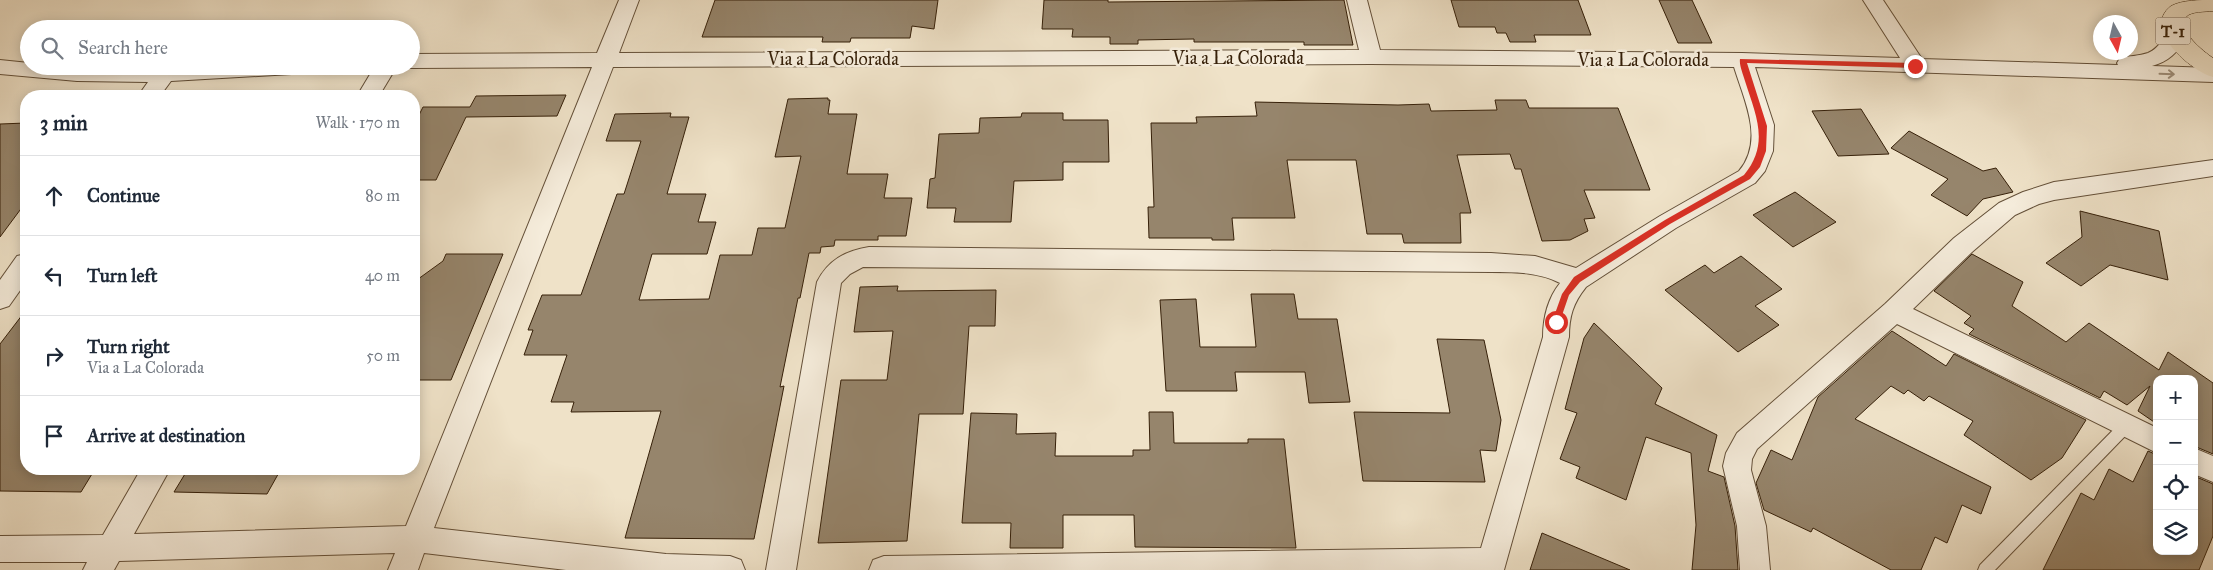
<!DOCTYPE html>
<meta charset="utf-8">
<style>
:root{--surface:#fff;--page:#f6f6f7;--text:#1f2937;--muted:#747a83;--line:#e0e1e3}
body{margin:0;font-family:"IM FELL Great Primer",serif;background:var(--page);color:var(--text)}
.controls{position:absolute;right:15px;bottom:15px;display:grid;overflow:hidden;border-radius:10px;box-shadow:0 2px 12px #0003}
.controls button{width:45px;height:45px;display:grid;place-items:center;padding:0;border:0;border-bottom:1px solid var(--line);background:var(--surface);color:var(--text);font:25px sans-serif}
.compass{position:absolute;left:2093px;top:15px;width:45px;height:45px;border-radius:50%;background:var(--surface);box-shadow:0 2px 12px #0003;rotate:172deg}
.stop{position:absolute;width:15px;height:15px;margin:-11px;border:4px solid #d93025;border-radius:50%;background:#fff}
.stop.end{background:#d93025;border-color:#fff;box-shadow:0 1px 5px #0008}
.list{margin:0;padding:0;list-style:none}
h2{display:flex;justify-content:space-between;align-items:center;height:65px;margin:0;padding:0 20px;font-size:21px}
h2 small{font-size:16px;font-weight:400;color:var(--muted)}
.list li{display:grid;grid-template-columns:32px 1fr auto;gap:15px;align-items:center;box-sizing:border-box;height:80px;padding:0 20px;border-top:1px solid var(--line)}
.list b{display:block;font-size:19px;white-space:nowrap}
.list p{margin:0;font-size:16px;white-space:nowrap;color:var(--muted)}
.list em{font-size:16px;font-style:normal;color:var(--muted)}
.icon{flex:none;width:28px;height:28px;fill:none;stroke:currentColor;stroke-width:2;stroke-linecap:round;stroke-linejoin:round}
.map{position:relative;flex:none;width:2213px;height:570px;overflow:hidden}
.search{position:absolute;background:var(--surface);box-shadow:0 2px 12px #0003;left:20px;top:20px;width:400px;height:55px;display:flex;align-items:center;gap:12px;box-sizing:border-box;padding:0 18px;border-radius:28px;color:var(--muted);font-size:19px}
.panel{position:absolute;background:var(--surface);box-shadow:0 2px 12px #0003;left:20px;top:90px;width:400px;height:385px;border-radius:20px}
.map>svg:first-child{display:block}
</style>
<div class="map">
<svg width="2213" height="570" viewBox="0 0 2213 570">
<rect width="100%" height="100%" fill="#efe2c8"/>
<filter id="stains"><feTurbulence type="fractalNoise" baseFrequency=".004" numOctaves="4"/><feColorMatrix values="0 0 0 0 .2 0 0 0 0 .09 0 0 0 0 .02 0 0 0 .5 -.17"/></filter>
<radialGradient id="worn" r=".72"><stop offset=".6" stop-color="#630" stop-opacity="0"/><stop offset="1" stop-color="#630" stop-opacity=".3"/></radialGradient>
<g fill="#96856c" stroke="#362009">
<path d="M 715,0 L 938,0 L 934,29 L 912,26 L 910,38 L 851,38 L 850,42 L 822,42 L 823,37 L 702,37 Z"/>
<path d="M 1044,0 L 1108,0 L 1108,2 L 1344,0 L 1353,45 L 1304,45 L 1304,42 L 1194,42 L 1194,39 L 1138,40 L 1138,44 L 1110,44 L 1110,37 L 1072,37 L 1073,29 L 1042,29 Z"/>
<path d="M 1451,0 L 1578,0 L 1591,35 L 1534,35 L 1536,42 L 1510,42 L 1506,33 L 1497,33 L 1495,27 L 1459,27 Z"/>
<path d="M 1659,0 L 1692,0 L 1712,43 L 1678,43 Z"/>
<path d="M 566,95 L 557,116 L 466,117 L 436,180 L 414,180 L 414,125 L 423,107 L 470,107 L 476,96 Z"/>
<path d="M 828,98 L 828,100 L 830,100 L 828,114 L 857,114 L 847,174 L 888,174 L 884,198 L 912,198 L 906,236 L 878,236 L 878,240 L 835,240 L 834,246 L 821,247 L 820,253 L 809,253 L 800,298 L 798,298 L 780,387 L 784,386 L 754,539 L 625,538 L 661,411 L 571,412 L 574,402 L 551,402 L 567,355 L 524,355 L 533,330 L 528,330 L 542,295 L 581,295 L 617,194 L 624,194 L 641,141 L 606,141 L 615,114 L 671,113 L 670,117 L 689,117 L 667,194 L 706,194 L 698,222 L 716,222 L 707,254 L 652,254 L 639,300 L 709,299 L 720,255 L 752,255 L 758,228 L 785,228 L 801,156 L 775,157 L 788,99 Z"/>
<path d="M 1495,100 L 1526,100 L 1529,108 L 1618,108 L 1650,190 L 1584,190 L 1595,218 L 1584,219 L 1588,231 L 1570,240 L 1542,241 L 1521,169 L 1515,169 L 1510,154 L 1457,155 L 1471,213 L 1460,213 L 1461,243 L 1404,243 L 1402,234 L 1367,234 L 1356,160 L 1287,160 L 1295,218 L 1232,218 L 1234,240 L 1212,240 L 1212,238 L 1149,238 L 1148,207 L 1154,207 L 1151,123 L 1197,123 L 1196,117 L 1257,116 L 1255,102 L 1398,105 L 1429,104 L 1431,111 L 1497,110 Z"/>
<path d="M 1861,109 L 1889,154 L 1838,156 L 1812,111 Z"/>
<path d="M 1022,113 L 1063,113 L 1063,120 L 1108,120 L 1109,162 L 1063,162 L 1063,180 L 1014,181 L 1011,222 L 954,222 L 956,208 L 927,208 L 930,179 L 935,178 L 939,134 L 979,133 L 980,118 L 1021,117 Z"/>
<path d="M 26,123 L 26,202 L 0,237 L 0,124 Z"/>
<path d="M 1909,131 L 1983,171 L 1996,168 L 2013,192 L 1983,199 L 1967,216 L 1931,195 L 1948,179 L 1891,148 Z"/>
<path d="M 1795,192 L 1836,222 L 1793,247 L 1753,215 Z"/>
<path d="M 2080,211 L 2159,231 L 2168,280 L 2110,265 L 2081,286 L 2046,263 L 2082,237 Z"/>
<path d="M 446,254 L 503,254 L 451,380 L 414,380 L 414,282 L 443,261 Z"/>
<path d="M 1972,254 L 2023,282 L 2012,306 L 2066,342 L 2089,323 L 2159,370 L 2168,352 L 2213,383 L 2213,454 L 2194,446 L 2194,379 L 2157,379 L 2157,424 L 2138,411 L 2150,386 L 2127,405 L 2104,391 L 2100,398 L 1969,334 L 1974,329 L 1964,323 L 1971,316 L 1934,291 Z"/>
<path d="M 1741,256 L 1782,289 L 1755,306 L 1779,325 L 1738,352 L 1665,290 L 1705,265 L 1714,273 Z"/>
<path d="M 898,286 L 897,291 L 996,290 L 995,326 L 969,326 L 963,414 L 919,414 L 907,541 L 818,543 L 841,380 L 887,380 L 893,331 L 854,332 L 860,287 Z"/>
<path d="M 1251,294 L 1294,294 L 1298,319 L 1337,319 L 1350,402 L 1309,403 L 1305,372 L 1235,372 L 1237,391 L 1166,391 L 1160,300 L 1196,299 L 1200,347 L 1256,347 Z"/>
<path d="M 26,310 L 26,469 L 95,469 L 81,492 L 0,491 L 0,344 Z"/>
<path d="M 1594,323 L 1662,388 L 1655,404 L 1717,435 L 1708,471 L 1724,477 L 1735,526 L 1738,570 L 1692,570 L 1696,525 L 1691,453 L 1646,437 L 1626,500 L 1576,478 L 1580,467 L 1560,459 L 1577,413 L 1565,409 L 1584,338 Z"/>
<path d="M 1892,331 L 1946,366 L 1954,354 L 2086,420 L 2062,458 L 2031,480 L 1964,435 L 1973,421 L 1929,396 L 1924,401 L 1908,390 L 1904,394 L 1891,386 L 1855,419 L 1991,487 L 1981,514 L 1962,505 L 1947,543 L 1935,537 L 1921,570 L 1891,570 L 1813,528 L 1811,532 L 1764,510 L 1756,483 L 1771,450 L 1792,460 L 1818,397 Z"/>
<path d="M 1437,339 L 1484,340 L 1501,420 L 1496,451 L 1480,450 L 1485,482 L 1363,481 L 1354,412 L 1450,413 Z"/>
<path d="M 1149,412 L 1173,412 L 1174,443 L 1248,443 L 1248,439 L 1284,439 L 1296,548 L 1135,547 L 1134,515 L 1063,515 L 1063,548 L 1010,548 L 1011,523 L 962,523 L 971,413 L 1017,414 L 1016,434 L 1056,433 L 1055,456 L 1133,456 L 1133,450 L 1150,450 Z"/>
<path d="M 2148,451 L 2157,455 L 2157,551 L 2194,551 L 2194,476 L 2213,484 L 2213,536 L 2199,570 L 2043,570 L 2081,493 L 2094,500 L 2109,469 L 2133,482 Z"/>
<path d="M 188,469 L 281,469 L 267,494 L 174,492 Z"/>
<path d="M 1542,533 L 1630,570 L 1530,570 Z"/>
</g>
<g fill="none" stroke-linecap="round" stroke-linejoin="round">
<g stroke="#645039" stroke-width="2">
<path id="service" d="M 2126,420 L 2131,422 L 2133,426 L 2131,430 L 1995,570 L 1978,570 L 1980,565 L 2121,422 Z"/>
</g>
<g stroke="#645039" stroke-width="2">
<g id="minor">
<path d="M 619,0 L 639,0 L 619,53 L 1359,50 L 1347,0 L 1367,0 L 1380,50 L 1742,53 L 1900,58 L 1863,0 L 1883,0 L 1922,59 L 2118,65 L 2117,63 L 2120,58 C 2129,56 2139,56 2148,53 C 2164,46 2164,28 2183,33 L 2186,38 C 2177,53 2169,61 2152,66 L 2213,68 L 2213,82 L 1755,67 L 1774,125 L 1773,151 L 1765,171 L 1755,183 L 1676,228 L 1586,287 C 1573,303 1569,317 1569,337 L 1504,570 L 869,570 L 873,560 L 884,556 L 1481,548 L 1543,337 C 1543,318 1548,298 1560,283 C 1539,272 1514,272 1491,272 L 863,267 L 850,274 L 841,283 L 796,570 L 766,570 L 817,282 C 828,260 845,251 869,247 L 1491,253 L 1535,256 L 1576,268 L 1660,216 L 1739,171 C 1765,140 1744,100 1734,67 L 1371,64 L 613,67 L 434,528 L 666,554 L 730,556 L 741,560 L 745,570 L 566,570 L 424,553 L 418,570 L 388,570 L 395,553 L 119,561 L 114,570 L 83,570 L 87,562 L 0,562 L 0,536 L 103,535 L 141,469 L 170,469 L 134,534 L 406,526 L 592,67 L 411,68 L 404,66 L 411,66 L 411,54 L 597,53 Z"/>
<path d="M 0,60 L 29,63 L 29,66 L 115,68 L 319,66 L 316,71 L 308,73 L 171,81 L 160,96 L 138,96 L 148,82 L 77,81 L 0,74 Z"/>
<path d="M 375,66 L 397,66 L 379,96 L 357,96 Z"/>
<path d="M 2213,160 L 2213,176 L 2054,200 L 2039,204 L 2015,215 L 1972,252 L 1913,309 L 2157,428 L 2157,453 L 1897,324 L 1757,449 L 1752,459 L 1751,470 L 1766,526 L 1770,570 L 1740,570 L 1737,526 L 1723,466 L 1726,453 L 1737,433 L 1885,304 L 1954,238 L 1999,203 L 2023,192 L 2054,182 Z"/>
<path d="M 26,254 L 26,282 L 9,306 L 0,309 L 0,280 L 17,256 Z"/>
<path d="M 2194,448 L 2213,456 L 2213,482 L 2194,474 Z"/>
</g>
</g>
<g stroke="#362009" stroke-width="1">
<path id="trunk" d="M 2213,0 L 2213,11 C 2205,12 2191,11 2186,17 C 2176,30 2204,52 2213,58 L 2213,77 C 2191,71 2141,29 2171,6 C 2182,0 2200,0 2213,0 Z"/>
</g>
<use href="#service" fill="#f5ecdb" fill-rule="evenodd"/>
<use href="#minor" fill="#f5ecdb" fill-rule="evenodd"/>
<use href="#trunk" fill="#efe2c8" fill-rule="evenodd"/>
</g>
<defs><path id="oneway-shaft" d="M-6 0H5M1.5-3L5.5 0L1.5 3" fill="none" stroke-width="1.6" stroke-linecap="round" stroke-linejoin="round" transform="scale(1.25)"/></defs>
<use stroke="#9f907c" href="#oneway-shaft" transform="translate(2167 74) rotate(2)"/>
<path fill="#d93025" d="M 1740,59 L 1915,63 L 1918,66 L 1915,68 L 1747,63 L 1767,126 L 1766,151 L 1760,167 L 1750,179 L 1670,224 L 1580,282 L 1569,295 L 1559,324 L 1553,324 L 1552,322 L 1562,294 L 1574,277 L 1665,220 L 1744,175 C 1770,143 1756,116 1745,81 C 1743,74 1739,65 1740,59 Z"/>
<g text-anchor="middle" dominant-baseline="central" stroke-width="5" stroke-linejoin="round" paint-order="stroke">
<rect fill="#f5ecdb" stroke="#6f5d48" stroke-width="1" x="2155.5" y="17.5" width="35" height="27" rx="4"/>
<g font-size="16" font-weight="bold" fill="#362009">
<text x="2173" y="31">T-1</text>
</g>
<g font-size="18" fill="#362009" stroke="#f5ecdb">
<text x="1238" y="58">Via a La Colorada</text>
<text x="833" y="59">Via a La Colorada</text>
<text x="1643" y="60">Via a La Colorada</text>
</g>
</g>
<rect width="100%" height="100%" filter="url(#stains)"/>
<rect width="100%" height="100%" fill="url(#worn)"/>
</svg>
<div class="controls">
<button>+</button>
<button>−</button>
<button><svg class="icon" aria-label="locate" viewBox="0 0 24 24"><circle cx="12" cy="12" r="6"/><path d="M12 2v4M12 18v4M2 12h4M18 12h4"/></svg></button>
<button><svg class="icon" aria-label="layers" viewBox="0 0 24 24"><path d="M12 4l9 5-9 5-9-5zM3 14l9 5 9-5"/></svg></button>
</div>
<svg class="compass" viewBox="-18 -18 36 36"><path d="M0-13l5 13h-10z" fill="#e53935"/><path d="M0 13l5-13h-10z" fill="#747a83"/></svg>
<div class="stop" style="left:1556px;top:322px"></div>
<div class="stop end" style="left:1915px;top:66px"></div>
<div class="search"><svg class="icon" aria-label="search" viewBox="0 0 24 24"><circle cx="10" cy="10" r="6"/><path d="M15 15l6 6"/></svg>Search here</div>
<section class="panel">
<h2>3 min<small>Walk · 170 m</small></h2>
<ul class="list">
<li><svg class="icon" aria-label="ahead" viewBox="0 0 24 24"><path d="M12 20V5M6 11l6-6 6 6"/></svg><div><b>Continue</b></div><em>80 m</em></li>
<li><svg class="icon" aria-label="left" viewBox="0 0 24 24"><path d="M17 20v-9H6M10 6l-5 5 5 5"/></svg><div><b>Turn left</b></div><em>40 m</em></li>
<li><svg class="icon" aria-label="right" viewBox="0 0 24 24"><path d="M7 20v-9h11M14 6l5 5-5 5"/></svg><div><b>Turn right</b><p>Via a La Colorada</p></div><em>50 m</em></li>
<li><svg class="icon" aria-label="arrive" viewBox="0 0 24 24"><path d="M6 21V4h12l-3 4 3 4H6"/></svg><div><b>Arrive at destination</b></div></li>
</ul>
</section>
</div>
